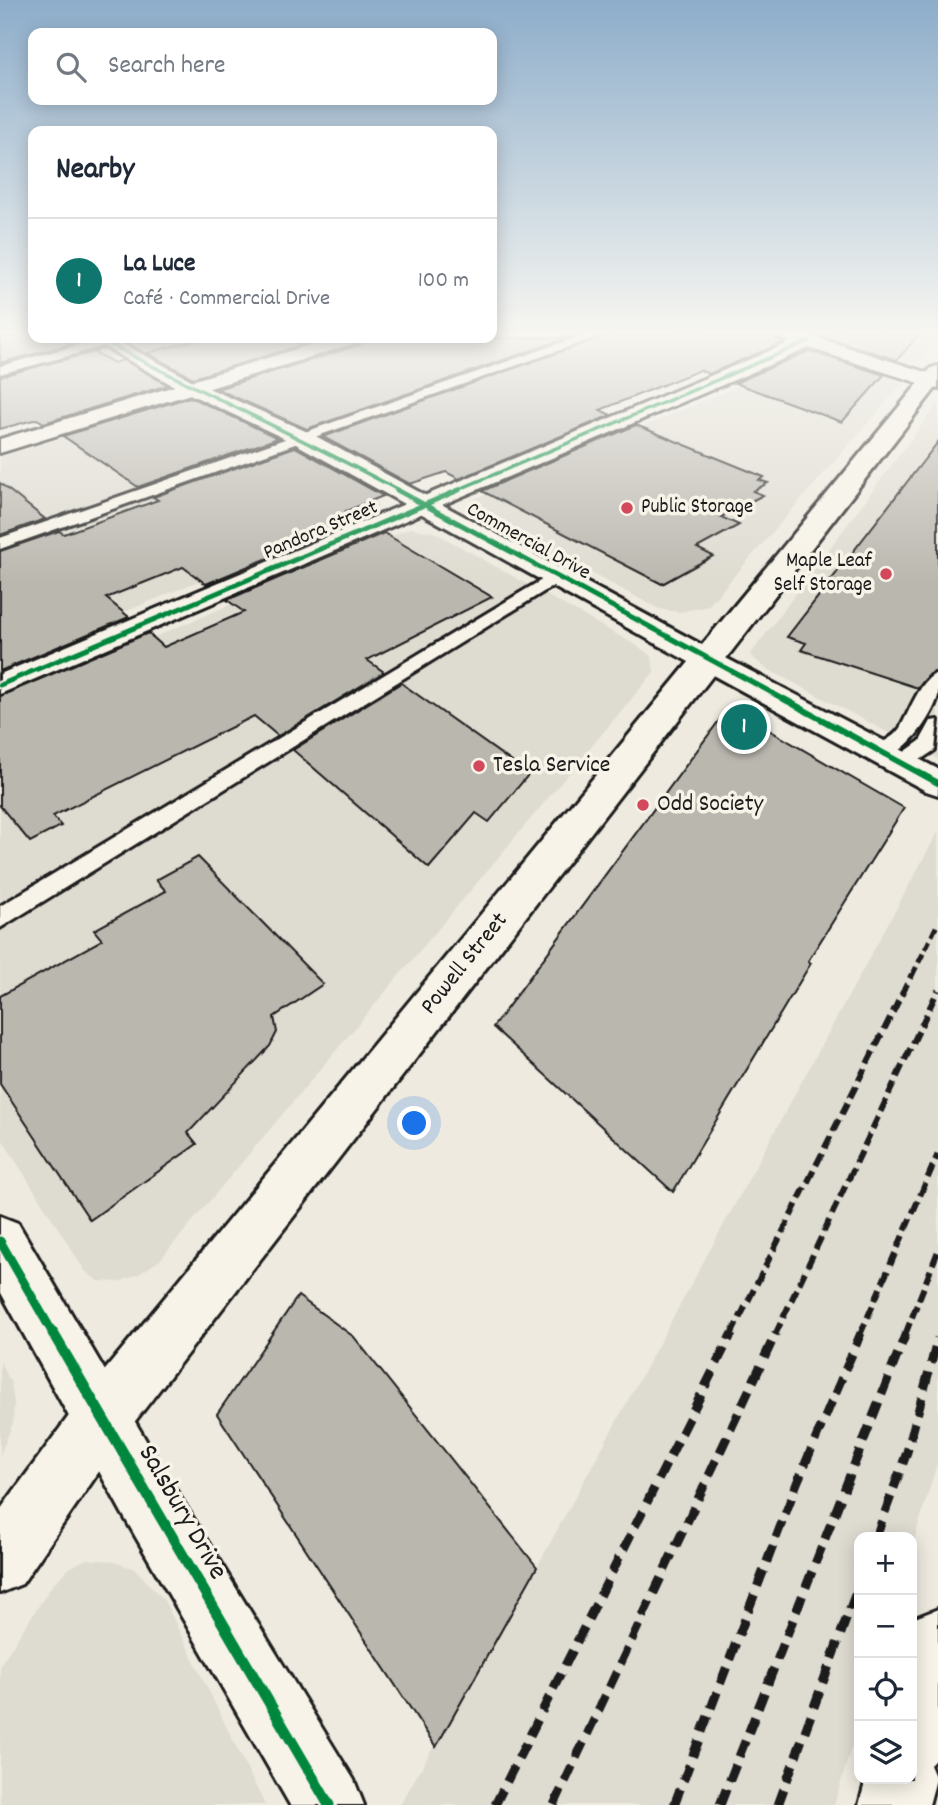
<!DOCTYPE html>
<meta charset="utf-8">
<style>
:root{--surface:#fff;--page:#f2f2f3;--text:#1f2937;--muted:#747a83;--line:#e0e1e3;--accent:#0f766e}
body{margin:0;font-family:Dekko,sans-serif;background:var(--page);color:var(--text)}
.controls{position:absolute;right:21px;bottom:21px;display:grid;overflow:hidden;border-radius:14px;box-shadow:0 4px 18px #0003}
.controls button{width:63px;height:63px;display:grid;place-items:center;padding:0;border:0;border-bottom:2px solid var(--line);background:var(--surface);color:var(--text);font:35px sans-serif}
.you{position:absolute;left:415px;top:1124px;width:24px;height:24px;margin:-18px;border:5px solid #fff;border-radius:50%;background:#1a73e8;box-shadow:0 0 0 10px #1a73e833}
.badge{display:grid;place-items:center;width:46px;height:46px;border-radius:50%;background:var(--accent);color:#fff;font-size:23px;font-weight:700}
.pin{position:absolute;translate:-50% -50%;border:4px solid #fff;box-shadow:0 2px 7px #0006}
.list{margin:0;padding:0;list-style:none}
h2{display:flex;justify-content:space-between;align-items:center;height:91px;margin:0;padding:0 28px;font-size:30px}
h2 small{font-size:23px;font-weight:400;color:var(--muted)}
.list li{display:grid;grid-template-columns:46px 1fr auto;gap:21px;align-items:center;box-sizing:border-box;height:126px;padding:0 28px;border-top:2px solid var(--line)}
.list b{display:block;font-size:26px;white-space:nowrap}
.list p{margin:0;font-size:23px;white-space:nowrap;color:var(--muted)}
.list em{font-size:23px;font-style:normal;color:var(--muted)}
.icon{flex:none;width:38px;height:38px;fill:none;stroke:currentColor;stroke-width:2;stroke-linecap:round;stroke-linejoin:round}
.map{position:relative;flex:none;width:938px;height:1805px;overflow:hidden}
.search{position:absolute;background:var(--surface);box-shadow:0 4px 18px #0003;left:28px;top:28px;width:469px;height:77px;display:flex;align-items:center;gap:18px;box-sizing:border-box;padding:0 24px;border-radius:14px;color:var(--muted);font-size:26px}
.panel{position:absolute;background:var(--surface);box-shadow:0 4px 18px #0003;left:28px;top:126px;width:469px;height:217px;border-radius:14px}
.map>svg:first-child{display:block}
</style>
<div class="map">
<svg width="938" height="1805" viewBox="0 0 938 1805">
<rect width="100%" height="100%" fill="#eeeae0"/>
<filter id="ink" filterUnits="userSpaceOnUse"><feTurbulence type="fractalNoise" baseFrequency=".0143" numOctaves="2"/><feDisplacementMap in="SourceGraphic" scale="14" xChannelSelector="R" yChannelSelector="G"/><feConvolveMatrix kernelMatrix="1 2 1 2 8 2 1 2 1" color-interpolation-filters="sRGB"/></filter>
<g filter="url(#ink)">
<g fill="#dedbd1">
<path d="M 802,330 L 938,330 L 938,340 L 921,360 L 904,362 Z"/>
<path d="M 819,355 L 887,375 L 898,380 L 901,385 L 708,606 L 679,612 L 659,609 L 470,509 L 469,505 L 475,499 L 808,356 Z"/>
<path d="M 177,402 L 202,403 L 374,499 L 378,506 L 0,664 L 0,457 Z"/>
<path d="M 938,403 L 938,759 L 764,667 L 750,655 Z"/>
<path d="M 410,528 L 434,532 L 639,647 L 652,657 L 654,672 L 160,1260 L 139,1274 L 120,1282 L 98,1281 L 85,1271 L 0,1136 L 0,703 Z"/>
<path d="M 938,832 L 938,1460 L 912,1547 L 912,1537 L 859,1537 L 859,1722 L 834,1805 L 400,1805 L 537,1567 Z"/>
<path d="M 0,1362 L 11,1382 L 14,1403 L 13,1423 L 0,1455 Z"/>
<path d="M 86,1559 L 111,1561 L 135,1569 L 164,1600 L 265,1805 L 0,1805 L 0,1665 L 53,1584 L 70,1568 Z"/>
</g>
<g fill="#bab7af" stroke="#1c1c1c" stroke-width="2">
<path d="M 0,330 L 33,330 L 33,338 L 61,338 L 71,344 L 0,363 Z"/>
<path d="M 565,330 L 589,330 L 307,429 L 217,389 L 360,345 L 364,338 L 563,338 Z"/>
<path d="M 618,330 L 773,330 L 774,339 L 784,342 L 709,374 L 700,370 L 600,410 L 611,415 L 459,479 L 446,472 L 410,484 L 323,437 Z"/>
<path d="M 803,330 L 923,330 L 897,360 Z"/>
<path d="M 203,338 L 325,338 L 193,378 L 147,353 Z"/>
<path d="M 809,351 L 884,375 L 842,422 L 735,383 Z"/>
<path d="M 94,352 L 114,363 L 123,360 L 168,385 L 44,423 L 37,419 L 0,429 L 0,376 Z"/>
<path d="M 190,397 L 278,438 L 138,487 L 63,436 Z"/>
<path d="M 636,425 L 764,477 L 759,480 L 768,483 L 753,491 L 763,495 L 721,517 L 739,525 L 697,548 L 713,556 L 662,584 L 482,491 Z"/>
<path d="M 938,442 L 938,671 L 930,674 L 918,688 L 801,650 L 806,643 L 787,637 Z"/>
<path d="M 295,447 L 383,496 L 346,511 L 361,519 L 206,584 L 183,567 L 106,598 L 129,617 L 0,671 L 0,551 L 59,531 L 64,534 L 158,500 L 153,497 Z"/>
<path d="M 0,483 L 45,519 L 0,535 Z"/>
<path d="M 384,533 L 492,597 L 367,660 L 384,672 L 278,736 L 254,716 L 53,816 L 61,826 L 30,842 L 0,806 L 0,696 L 148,633 L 164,647 L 244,612 L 227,600 Z"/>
<path d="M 401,683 L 529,774 L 489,822 L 476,813 L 429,868 L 293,750 Z"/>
<path d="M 729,707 L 904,808 L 808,961 L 811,963 L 673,1192 L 493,1027 Z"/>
<path d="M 198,857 L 323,984 L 274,1017 L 277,1032 L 270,1046 L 188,1133 L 197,1144 L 90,1220 L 0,1084 L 0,996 L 102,940 L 94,930 L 166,891 L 156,880 Z"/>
<path d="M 298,1296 L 354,1337 L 537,1567 L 436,1747 L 217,1414 Z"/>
</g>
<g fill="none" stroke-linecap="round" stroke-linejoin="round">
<g stroke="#1c1c1c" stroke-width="6">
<g id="lane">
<path d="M 598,330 L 616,330 L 0,549 L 0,538 Z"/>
<path d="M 105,338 L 109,339 L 109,345 L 0,374 L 0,366 Z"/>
<path d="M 555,572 L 561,573 L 564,577 L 561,581 L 0,928 L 0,906 Z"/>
<path d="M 938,673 C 938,680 938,689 938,696 C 932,719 899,765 873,758 L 869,753 C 877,742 893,740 900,728 C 909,713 921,677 938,673 Z"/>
<path d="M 938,720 L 935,750 L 908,768 L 892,768 L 889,763 L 920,741 L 931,721 Z"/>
</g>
</g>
<g stroke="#1c1c1c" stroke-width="6">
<g id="street">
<path d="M 776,330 L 793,330 L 938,376 L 938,389 L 809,348 L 0,694 L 0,674 L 791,342 L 776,337 Z"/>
<path d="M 333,338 L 361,338 L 359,342 L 0,453 L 0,439 Z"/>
<path d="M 707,651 L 718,654 L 938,769 L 938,795 L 926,791 L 696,666 L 692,660 L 696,654 Z"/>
<path d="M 0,1216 L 18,1223 L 164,1471 L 354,1780 L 364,1805 L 290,1805 L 122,1513 L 0,1291 Z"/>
<path d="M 938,1609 L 938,1757 L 930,1765 L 936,1779 L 929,1805 L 859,1805 L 866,1779 L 912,1779 L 912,1626 L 915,1618 Z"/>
</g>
</g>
<g stroke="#1c1c1c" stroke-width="6">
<path id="secondary" d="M 89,338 L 112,338 L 197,383 L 310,433 L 702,645 L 931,368 L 938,366 L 938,385 L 122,1438 L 22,1584 L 0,1593 L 0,1510 L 82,1398 L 689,662 L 294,443 L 183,391 Z"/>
</g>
<use href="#lane" fill="#f7f3e8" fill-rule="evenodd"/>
<use href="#street" fill="#f7f3e8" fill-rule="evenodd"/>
<use href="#secondary" fill="#f7f3e8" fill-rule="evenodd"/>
<path stroke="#1c1c1c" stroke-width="5" stroke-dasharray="10 5" stroke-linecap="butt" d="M 912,976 L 938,923"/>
<g stroke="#1c1c1c" stroke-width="6" stroke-dasharray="13 6" stroke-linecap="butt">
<path d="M 731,1335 L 912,974"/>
<path d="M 775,1335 L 938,990"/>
<path d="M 860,1335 L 938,1154"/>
<path d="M 905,1335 L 938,1251"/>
</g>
<g stroke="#1c1c1c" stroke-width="9" stroke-dasharray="17 9" stroke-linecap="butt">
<path d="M 876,1537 L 907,1452 L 938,1338"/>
<path d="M 495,1805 L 732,1333"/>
<path d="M 554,1805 L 776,1333"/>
<path d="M 674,1805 L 797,1483 L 861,1333"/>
<path d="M 720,1805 L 906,1333"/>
<path d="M 778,1805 L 859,1584"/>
</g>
<g stroke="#f7f3e8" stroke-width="6">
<g id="cycleway-far4">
<path d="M 98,338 C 198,391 301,437 400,491"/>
<path d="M 455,491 L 809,341"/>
</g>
</g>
<g stroke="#f7f3e8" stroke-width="9">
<g id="cycleway-far3">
<path d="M 397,490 L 787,701"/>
<path d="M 0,685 L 459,490"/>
</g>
</g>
<g stroke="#f7f3e8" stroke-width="10">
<path id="cycleway-far2" d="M 784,699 L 938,783"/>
</g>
<g stroke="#f7f3e8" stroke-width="13">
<path id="cycleway-far1" d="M 0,1241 L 54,1335"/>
</g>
<g stroke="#f7f3e8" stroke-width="16">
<path id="cycleway" d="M 53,1333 L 329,1805"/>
</g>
<use href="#cycleway-far4" stroke="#00873e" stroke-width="3.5"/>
<use href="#cycleway-far3" stroke="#00873e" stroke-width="5"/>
<use href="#cycleway-far2" stroke="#00873e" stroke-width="6"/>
<use href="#cycleway-far1" stroke="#00873e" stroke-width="9"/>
<use href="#cycleway" stroke="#00873e" stroke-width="11"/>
</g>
</g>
<linearGradient id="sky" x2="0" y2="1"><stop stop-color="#8dadca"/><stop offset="0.57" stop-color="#f7f6f1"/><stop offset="1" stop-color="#f7f6f1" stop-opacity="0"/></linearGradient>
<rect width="938" height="583" fill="url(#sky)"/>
<g fill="#d1495b" stroke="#f7f3e8" stroke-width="2.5">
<circle cx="627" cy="508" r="7"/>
<circle cx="886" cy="574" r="7"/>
<circle cx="479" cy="766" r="7"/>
<circle cx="643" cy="805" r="7"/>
</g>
<g text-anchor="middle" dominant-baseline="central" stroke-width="7" stroke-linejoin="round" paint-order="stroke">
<g font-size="21" fill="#1c1c1c" stroke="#f7f3e8" text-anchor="start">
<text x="641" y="508">Public Storage</text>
<text x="872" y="562" text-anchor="end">Maple Leaf<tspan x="872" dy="24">Self Storage</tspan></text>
</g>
<g font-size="21" fill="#1c1c1c" stroke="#f7f3e8">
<text transform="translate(321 531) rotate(-23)">Pandora Street</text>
<text transform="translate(528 542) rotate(29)">Commercial Drive</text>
</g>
<g font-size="24" fill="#1c1c1c" stroke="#f7f3e8" text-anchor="start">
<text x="493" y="766">Tesla Service</text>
<text x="657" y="805">Odd Society</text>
</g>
<g font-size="24" fill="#1c1c1c" stroke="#f7f3e8">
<text transform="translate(465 964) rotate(-51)">Powell Street</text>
</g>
<g font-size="28" fill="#1c1c1c" stroke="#f7f3e8">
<text transform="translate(181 1513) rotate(60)">Salsbury Drive</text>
</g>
</g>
</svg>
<div class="controls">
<button>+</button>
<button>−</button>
<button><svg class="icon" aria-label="locate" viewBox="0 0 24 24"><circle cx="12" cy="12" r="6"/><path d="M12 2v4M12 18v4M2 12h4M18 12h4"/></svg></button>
<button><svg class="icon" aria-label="layers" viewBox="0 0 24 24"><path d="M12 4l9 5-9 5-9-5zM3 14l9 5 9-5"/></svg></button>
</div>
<div class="you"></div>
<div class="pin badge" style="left:744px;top:727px">1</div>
<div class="search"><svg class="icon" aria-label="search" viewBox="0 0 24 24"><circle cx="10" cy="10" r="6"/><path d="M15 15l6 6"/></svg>Search here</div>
<section class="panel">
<h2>Nearby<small></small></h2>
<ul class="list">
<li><span class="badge">1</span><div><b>La Luce</b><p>Café · Commercial Drive</p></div><em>100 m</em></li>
</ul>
</section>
</div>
